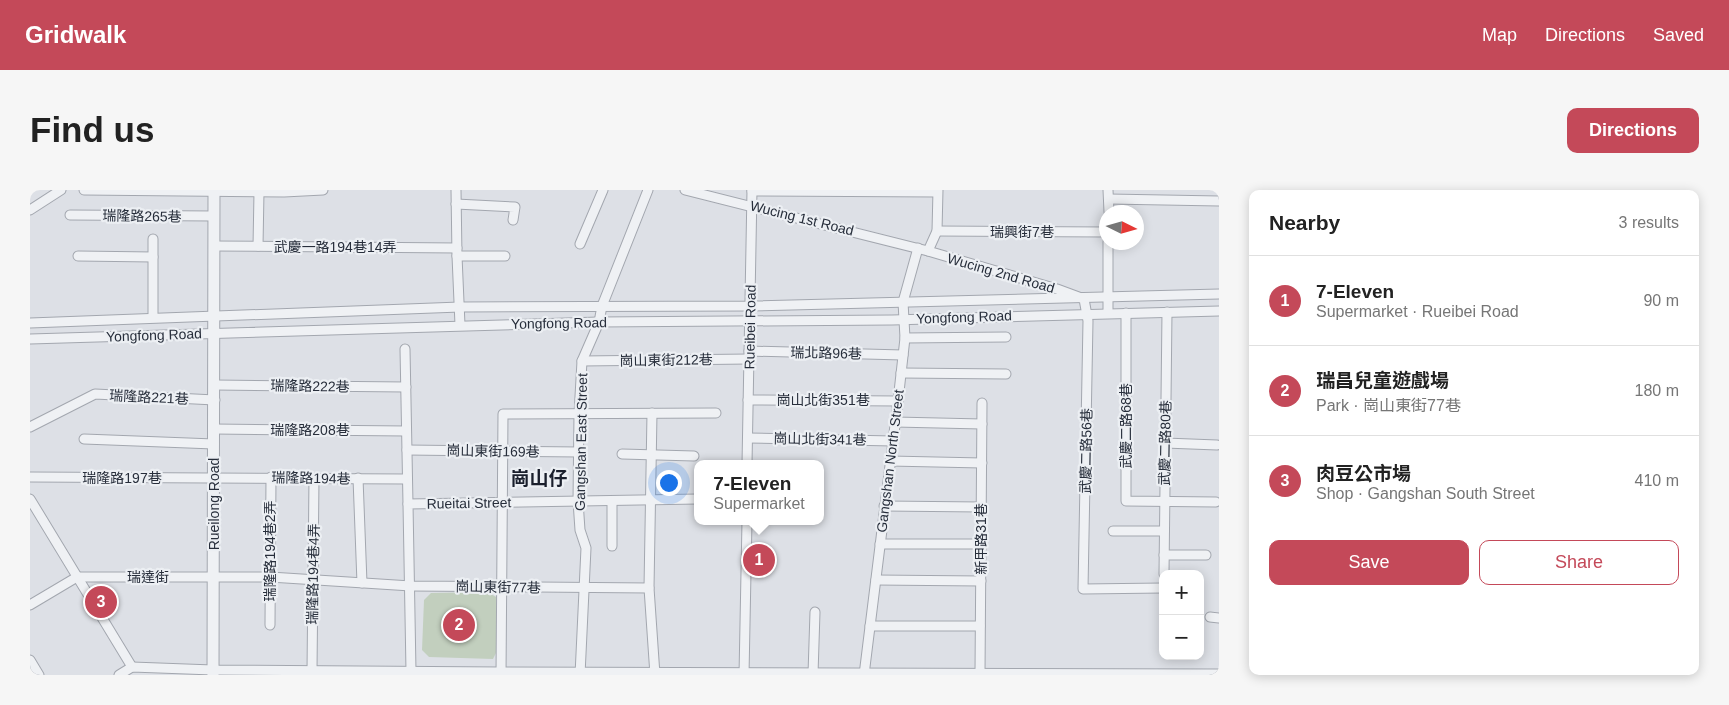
<!DOCTYPE html>
<meta charset="utf-8">
<style>
:root{--surface:#fff;--page:#f6f6f6;--text:#222;--muted:#767676;--line:#e0e0e0;--accent:#c44959}
body{margin:0;font-family:Helvetica,"Noto Sans TC",sans-serif;background:var(--page);color:var(--text)}
.controls{position:absolute;right:15px;bottom:15px;display:grid;overflow:hidden;border-radius:10px;box-shadow:0 2px 12px #0003}
.controls button{width:45px;height:45px;display:grid;place-items:center;padding:0;border:0;border-bottom:1px solid var(--line);background:var(--surface);color:var(--text);font:25px sans-serif}
.compass{position:absolute;left:1069px;top:15px;width:45px;height:45px;border-radius:50%;background:var(--surface);box-shadow:0 2px 12px #0003;rotate:95deg}
.you{position:absolute;left:638px;top:292px;width:18px;height:18px;margin:-12px;border:4px solid #fff;border-radius:50%;background:#1a73e8;box-shadow:0 0 0 8px #1a73e833}
.badge{display:grid;place-items:center;width:32px;height:32px;border-radius:50%;background:var(--accent);color:#fff;font-size:16px;font-weight:700}
.pin{position:absolute;translate:-50% -50%;border:2px solid #fff;box-shadow:0 1px 5px #0006}
.popup{position:absolute;left:664px;top:270px;width:130px;height:65px;box-sizing:border-box;display:grid;place-content:center;border-radius:10px;background:var(--surface);filter:drop-shadow(0 1px 4px #0005);font-size:16px;white-space:nowrap;color:var(--muted)}
.popup b{font-size:19px;color:var(--text)}
.popup::after{content:'';position:absolute;left:50%;top:100%;margin-left:-10px;border:10px solid transparent;border-top-color:var(--surface)}
.list{margin:0;padding:0;list-style:none}
h2{display:flex;justify-content:space-between;align-items:center;height:65px;margin:0;padding:0 20px;font-size:21px}
h2 small{font-size:16px;font-weight:400;color:var(--muted)}
.list li{display:grid;grid-template-columns:32px 1fr auto;gap:15px;align-items:center;box-sizing:border-box;height:90px;padding:0 20px;border-top:1px solid var(--line)}
.list b{display:block;font-size:19px;white-space:nowrap}
.list p{margin:0;font-size:16px;white-space:nowrap;color:var(--muted)}
.list em{font-size:16px;font-style:normal;color:var(--muted)}
.actions{display:flex;gap:10px;padding:15px 20px}
.actions a{flex:1;padding:11px 0;border:1px solid var(--accent);border-radius:10px;text-align:center;font-size:18px;color:var(--accent)}
.actions .main{background:var(--accent);color:#fff}
.map{position:relative;flex:none;width:1189px;height:485px;overflow:hidden;border-radius:10px}
header{display:flex;align-items:center;gap:30px;box-sizing:border-box;height:70px;padding:0 25px;background:var(--accent);color:#fff}
header strong{font-size:24px}
nav{display:flex;gap:28px;margin-inline-start:auto;font-size:18px}
.intro{display:flex;align-items:center;justify-content:space-between;box-sizing:border-box;height:120px;padding:0 30px}
h1{margin:0;font-size:35px}
.button{padding:12px 22px;border-radius:10px;background:var(--accent);color:#fff;font-size:18px;font-weight:700}
main{display:flex;gap:30px;padding:0 30px}
aside{flex:1;background:var(--surface);border-radius:10px;box-shadow:0 2px 12px #0003}
.map>svg:first-child{display:block}
</style>
<header>
<strong>Gridwalk</strong>
<nav><a>Map</a><a>Directions</a><a>Saved</a></nav>
</header>
<div class="intro"><h1>Find us</h1><a class="button">Directions</a></div>
<main>
<div class="map">
<svg width="1189" height="485" viewBox="0 0 1189 485">
<rect width="100%" height="100%" fill="#dde0e6"/>
<path fill="#c2cfbe" d="M 458,402 L 466,407 L 466,463 L 463,469 L 399,467 L 392,460 L 394,410 L 401,403 Z"/>
<g fill="none" stroke-linecap="round" stroke-linejoin="round">
<g stroke="#a3a7af" stroke-width="11">
<g id="minor">
<path d="M 54,0 L 254,2 L 293,0"/>
<path d="M 426,0 L 427,66 L 430,135"/>
<path d="M 655,0 L 898,61 L 1027,99 L 1054,109 L 1058,131 L 1053,399 L 1133,398"/>
<path d="M 1078,0 L 1079,22"/>
<path d="M 722,1 L 907,2"/>
<path d="M 1079,9 L 1189,11"/>
<path d="M 426,14 L 485,17 L 483,30"/>
<path d="M 0,20 L 31,0"/>
<path d="M 40,25 L 184,26"/>
<path d="M 907,41 L 1076,42"/>
<path d="M 550,54 L 573,0"/>
<path d="M 184,56 L 427,58"/>
<path d="M 228,56 L 229,2"/>
<path d="M 898,61 L 907,41 L 908,0"/>
<path d="M 48,66 L 123,67"/>
<path d="M 427,66 L 475,66"/>
<path d="M 1078,123 L 1078,52"/>
<path d="M 1096,123 L 1096,311 L 1186,312"/>
<path d="M 123,127 L 123,49"/>
<path d="M 0,133 L 430,117 L 720,116 L 1189,104"/>
<path d="M 875,148 L 976,147"/>
<path d="M 0,149 L 569,132 L 862,130 L 1189,121"/>
<path d="M 375,159 L 378,314"/>
<path d="M 719,161 L 873,165"/>
<path d="M 552,171 L 719,169"/>
<path d="M 871,183 L 976,184"/>
<path d="M 185,195 L 376,197"/>
<path d="M 718,210 L 868,211"/>
<path d="M 865,232 L 952,234"/>
<path d="M 0,237 L 65,204 L 185,210"/>
<path d="M 184,239 L 376,241"/>
<path d="M 718,248 L 863,251"/>
<path d="M 54,249 L 184,254"/>
<path d="M 1135,253 L 1187,255"/>
<path d="M 377,260 L 549,262"/>
<path d="M 592,264 L 664,266"/>
<path d="M 860,271 L 952,273"/>
<path d="M 717,274 L 722,0"/>
<path d="M 0,287 L 377,289"/>
<path d="M 328,288 L 332,393"/>
<path d="M 0,309 L 102,477"/>
<path d="M 854,316 L 951,317"/>
<path d="M 1083,341 L 1134,341"/>
<path d="M 850,354 L 951,354"/>
<path d="M 582,356 L 582,311"/>
<path d="M 1134,365 L 1176,365"/>
<path d="M 1134,384 L 1137,122"/>
<path d="M 846,390 L 951,391"/>
<path d="M 619,398 L 625,485"/>
<path d="M 0,415 L 47,387 L 240,387 L 381,396 L 619,398 L 622,223"/>
<path d="M 1180,427 L 1189,428"/>
<path d="M 240,435 L 241,287"/>
<path d="M 840,436 L 950,436"/>
<path d="M 0,470 L 9,485"/>
<path d="M 282,481 L 284,288"/>
<path d="M 381,481 L 378,314 L 668,309"/>
<path d="M 783,484 L 785,422"/>
<path d="M 950,484 L 952,213"/>
<path d="M 89,485 L 102,477 L 183,480 L 471,482 L 1189,484"/>
<path d="M 471,485 L 473,224 L 686,223"/>
<path d="M 550,485 L 556,358 L 550,340 L 548,311 L 549,224 L 552,171 L 569,132 L 572,116 L 618,0"/>
<path d="M 714,485 L 717,331"/>
<path d="M 834,485 L 868,211 L 875,148 L 873,112 L 888,58"/>
</g>
</g>
<g stroke="#a3a7af" stroke-width="13">
<path id="tertiary" d="M 183,485 L 184,0"/>
</g>
<use href="#minor" stroke="#eff1f4" stroke-width="9"/>
<use href="#tertiary" stroke="#eff1f4" stroke-width="11"/>
</g>
<g text-anchor="middle" dominant-baseline="central" stroke-width="4.5" stroke-linejoin="round" paint-order="stroke">
<g font-size="14" fill="#272e3b" stroke="#eceff3">
<text transform="translate(112 26) rotate(1)">瑞隆路265巷</text>
<text transform="translate(772 28) rotate(14)">Wucing 1st Road</text>
<text x="992" y="42">瑞興街7巷</text>
<text x="305" y="57">武慶一路194巷14弄</text>
<text transform="translate(971 83) rotate(16)">Wucing 2nd Road</text>
<text transform="translate(934 127) rotate(-2)">Yongfong Road</text>
<text transform="translate(529 133) rotate(-1)">Yongfong Road</text>
<text transform="translate(720 137) rotate(-89)">Rueibei Road</text>
<text transform="translate(124 145) rotate(-2)">Yongfong Road</text>
<text transform="translate(796 163) rotate(1)">瑞北路96巷</text>
<text transform="translate(636 170) rotate(-1)">崗山東街212巷</text>
<text transform="translate(280 196) rotate(1)">瑞隆路222巷</text>
<text transform="translate(119 207) rotate(3)">瑞隆路221巷</text>
<text x="793" y="210">崗山北街351巷</text>
<text transform="translate(1096 236) rotate(-90)">武慶二路68巷</text>
<text x="280" y="240">瑞隆路208巷</text>
<text transform="translate(790 249) rotate(1)">崗山北街341巷</text>
<text transform="translate(551 252) rotate(-89)">Gangshan East Street</text>
<text transform="translate(1135 253) rotate(-89)">武慶二路80巷</text>
<text transform="translate(463 261) rotate(1)">崗山東街169巷</text>
<text transform="translate(1056 261) rotate(-89)">武慶二路56巷</text>
<text transform="translate(860 271) rotate(-83)">Gangshan North Street</text>
<text x="92" y="288">瑞隆路197巷</text>
<text transform="translate(281 288) rotate(1)">瑞隆路194巷</text>
<text transform="translate(439 313) rotate(-1)">Rueitai Street</text>
<text transform="translate(184 314) rotate(-90)">Rueilong Road</text>
<text transform="translate(951 349) rotate(-90)">新甲路31巷</text>
<text transform="translate(240 361) rotate(-90)">瑞隆路194巷2弄</text>
<text transform="translate(283 384) rotate(-89)">瑞隆路194巷4弄</text>
<text x="118" y="387">瑞達街</text>
<text transform="translate(468 397) rotate(1)">崗山東街77巷</text>
</g>
<g font-size="19" font-weight="bold" fill="#1a1f2c" stroke="#eceff3">
<text x="509" y="288">崗山仔</text>
</g>
</g>
</svg>
<div class="controls">
<button>+</button>
<button>−</button>
</div>
<svg class="compass" viewBox="-18 -18 36 36"><path d="M0-13l5 13h-10z" fill="#e53935"/><path d="M0 13l5-13h-10z" fill="#767676"/></svg>
<div class="you"></div>
<div class="pin badge" style="left:729px;top:370px">1</div>
<div class="popup"><b>7-Eleven</b>Supermarket</div>
<div class="pin badge" style="left:429px;top:435px">2</div>
<div class="pin badge" style="left:71px;top:412px">3</div>
</div>
<aside>
<h2>Nearby<small>3 results</small></h2>
<ul class="list">
<li><span class="badge">1</span><div><b>7-Eleven</b><p>Supermarket · Rueibei Road</p></div><em>90 m</em></li>
<li><span class="badge">2</span><div><b>瑞昌兒童遊戲場</b><p>Park · 崗山東街77巷</p></div><em>180 m</em></li>
<li><span class="badge">3</span><div><b>肉豆公市場</b><p>Shop · Gangshan South Street</p></div><em>410 m</em></li>
</ul>
<div class="actions"><a class="main">Save</a><a>Share</a></div>
</aside>
</main>
